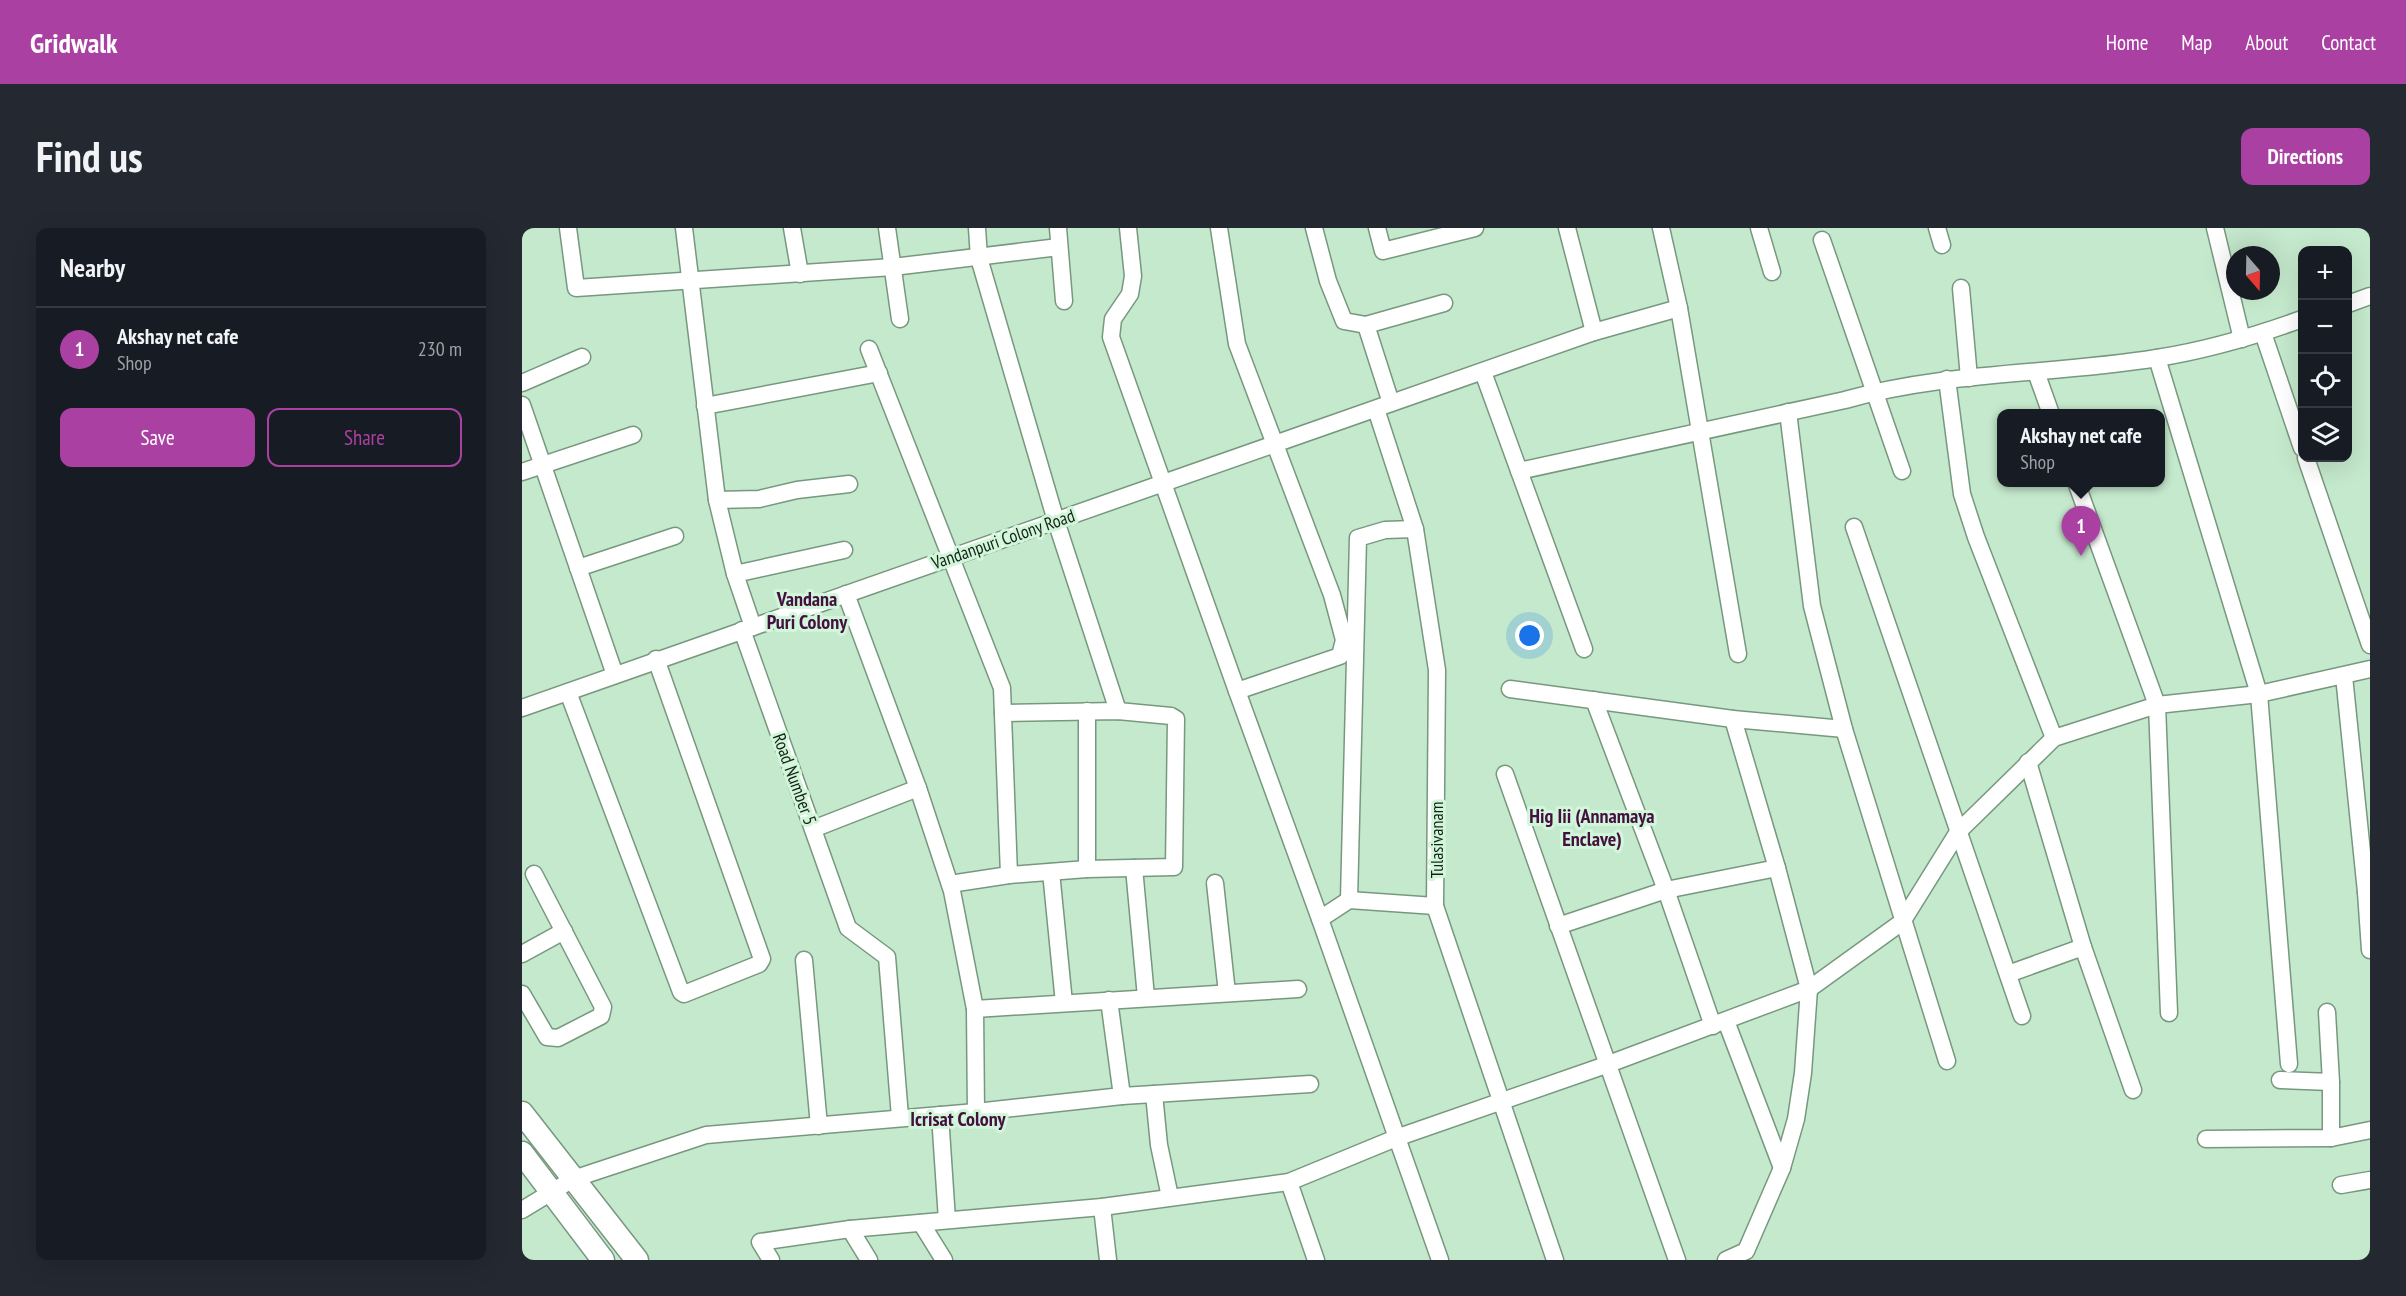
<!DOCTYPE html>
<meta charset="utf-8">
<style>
:root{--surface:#171b24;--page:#242831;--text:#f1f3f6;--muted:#9ea1a6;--line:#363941;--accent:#aa40a1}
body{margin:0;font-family:"PT Sans Narrow",sans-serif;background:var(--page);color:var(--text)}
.controls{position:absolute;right:18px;top:18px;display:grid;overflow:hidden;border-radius:12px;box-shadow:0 6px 24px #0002}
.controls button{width:54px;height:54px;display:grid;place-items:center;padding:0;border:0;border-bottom:2px solid var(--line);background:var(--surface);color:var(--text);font:30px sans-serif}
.compass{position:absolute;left:1704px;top:18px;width:54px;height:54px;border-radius:50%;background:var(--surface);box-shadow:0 6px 24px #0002;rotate:160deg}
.you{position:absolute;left:1008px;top:408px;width:21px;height:21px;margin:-15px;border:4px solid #fff;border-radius:50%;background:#1a73e8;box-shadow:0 0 0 9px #1a73e833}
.badge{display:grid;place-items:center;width:39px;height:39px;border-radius:50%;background:var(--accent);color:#fff;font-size:20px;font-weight:700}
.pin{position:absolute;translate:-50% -50px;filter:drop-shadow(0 2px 3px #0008)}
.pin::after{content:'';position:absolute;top:32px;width:21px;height:18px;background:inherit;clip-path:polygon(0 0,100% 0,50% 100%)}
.popup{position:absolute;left:1475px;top:181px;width:168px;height:78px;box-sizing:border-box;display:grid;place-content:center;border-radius:12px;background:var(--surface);filter:drop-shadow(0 2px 4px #0005);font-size:20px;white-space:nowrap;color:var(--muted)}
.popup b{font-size:22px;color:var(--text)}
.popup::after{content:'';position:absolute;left:50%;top:100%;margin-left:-12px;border:12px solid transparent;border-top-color:var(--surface)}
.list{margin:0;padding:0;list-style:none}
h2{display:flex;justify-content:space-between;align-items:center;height:78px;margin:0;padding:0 24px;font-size:26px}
h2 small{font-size:20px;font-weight:400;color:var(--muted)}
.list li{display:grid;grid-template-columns:39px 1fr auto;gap:18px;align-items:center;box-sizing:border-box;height:84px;padding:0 24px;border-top:2px solid var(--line)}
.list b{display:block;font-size:22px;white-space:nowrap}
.list p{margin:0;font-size:20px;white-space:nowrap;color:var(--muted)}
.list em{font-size:20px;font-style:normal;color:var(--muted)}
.actions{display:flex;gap:12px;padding:18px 24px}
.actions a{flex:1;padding:14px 0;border:2px solid var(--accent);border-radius:12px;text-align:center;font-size:21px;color:var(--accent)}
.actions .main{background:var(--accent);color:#fff}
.icon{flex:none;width:33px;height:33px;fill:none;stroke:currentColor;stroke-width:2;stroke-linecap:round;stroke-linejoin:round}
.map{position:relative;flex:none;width:1848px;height:1032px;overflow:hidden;border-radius:12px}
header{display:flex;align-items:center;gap:36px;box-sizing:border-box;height:84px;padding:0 30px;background:var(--accent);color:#fff}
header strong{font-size:28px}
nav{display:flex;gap:33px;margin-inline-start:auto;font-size:21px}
.intro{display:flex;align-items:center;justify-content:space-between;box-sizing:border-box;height:144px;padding:0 36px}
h1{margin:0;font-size:42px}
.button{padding:15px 27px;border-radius:12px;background:var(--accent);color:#fff;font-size:21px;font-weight:700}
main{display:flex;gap:36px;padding:0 36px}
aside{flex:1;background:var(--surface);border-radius:12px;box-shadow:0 6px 24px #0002}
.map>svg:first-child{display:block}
</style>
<header>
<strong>Gridwalk</strong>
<nav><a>Home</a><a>Map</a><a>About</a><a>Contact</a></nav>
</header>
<div class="intro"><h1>Find us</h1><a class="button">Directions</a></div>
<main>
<aside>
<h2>Nearby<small></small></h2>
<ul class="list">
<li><span class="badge">1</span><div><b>Akshay net cafe</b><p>Shop</p></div><em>230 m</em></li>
</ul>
<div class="actions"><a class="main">Save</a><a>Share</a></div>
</aside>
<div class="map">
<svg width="1848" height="1032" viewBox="0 0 1848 1032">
<rect width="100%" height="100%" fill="#c5e9cd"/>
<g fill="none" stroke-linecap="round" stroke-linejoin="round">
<g stroke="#77987e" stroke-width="19">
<g id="street">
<path d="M 46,0 L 54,60 L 371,39 L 537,19"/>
<path d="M 162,0 L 195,272 L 213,346 L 231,399"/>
<path d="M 270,0 L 278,46"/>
<path d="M 365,0 L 378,91"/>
<path d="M 455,0 L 457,30 L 534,293 L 596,483"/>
<path d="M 536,0 L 542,73"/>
<path d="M 606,0 L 611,48 L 608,66 L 591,91 L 589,109 L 715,463 L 798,691 L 918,1032"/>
<path d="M 697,0 L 715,116 L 810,367 L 822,412 L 818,428 L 715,463"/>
<path d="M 792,0 L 806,53 L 822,93 L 844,97 L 922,75"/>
<path d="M 855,0 L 861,23 L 953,0"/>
<path d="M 1045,0 L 1072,104"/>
<path d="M 1237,0 L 1250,44"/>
<path d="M 1415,0 L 1420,17"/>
<path d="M 1693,0 L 1720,111"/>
<path d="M 1300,12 L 1380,243"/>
<path d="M 1439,60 L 1447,150"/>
<path d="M 1826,76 L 1848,68"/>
<path d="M 1157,80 L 1216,426"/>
<path d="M 844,97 L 869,175"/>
<path d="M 1741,105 L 1780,220"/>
<path d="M 347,121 L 480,460 L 487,647 L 428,656"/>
<path d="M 1635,130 L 1737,466 L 1767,836"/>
<path d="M 961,144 L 1062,421"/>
<path d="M 1514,144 L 1529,186"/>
<path d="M 1425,151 L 1440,266 L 1454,309 L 1532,510"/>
<path d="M 0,155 L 60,129"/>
<path d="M 0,177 L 93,447"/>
<path d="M 183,178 L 357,145"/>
<path d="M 854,181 L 893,301 L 915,442 L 913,678 L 1033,1032"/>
<path d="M 1266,184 L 1290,378 L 1322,501 L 1425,833"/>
<path d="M 1784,230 L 1848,417"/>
<path d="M 997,243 L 1323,172 C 1425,143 1531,147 1635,130 C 1685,122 1733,108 1780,91"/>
<path d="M 0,244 L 111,207"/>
<path d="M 1554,254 L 1635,477 L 1647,785"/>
<path d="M 195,272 L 237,271 L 275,262 L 327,256"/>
<path d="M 1332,299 L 1500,788"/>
<path d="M 56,340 L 153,308"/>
<path d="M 213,346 L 322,322"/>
<path d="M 324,366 L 396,560 L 430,663 L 453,781 L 454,884"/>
<path d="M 220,402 L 326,700 L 365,729 L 378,889"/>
<path d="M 1822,448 L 1844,664"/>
<path d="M 988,461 L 1211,491 L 1322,501"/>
<path d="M 46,464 L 159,764 L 162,766 L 237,736 L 240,731 L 134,431"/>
<path d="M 1072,472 L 1144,662 L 1191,798"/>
<path d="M 0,480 L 1072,104 L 1157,80 L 1139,0"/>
<path d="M 481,485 L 596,483 L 649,488 L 654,491 L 652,639 L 565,641 L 487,647"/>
<path d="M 1506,534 L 1561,719 L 1611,862"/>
<path d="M 983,546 L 1155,1032"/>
<path d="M 291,601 L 396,560"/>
<path d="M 612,640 L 624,769"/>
<path d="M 565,641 L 565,483"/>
<path d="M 529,644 L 542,775"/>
<path d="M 693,655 L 705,765"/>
<path d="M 1848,664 L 1844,664 L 1848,722"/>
<path d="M 827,672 L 836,310 L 863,302 L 893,301"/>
<path d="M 798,691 L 827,672 L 913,678"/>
<path d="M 1036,698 L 1144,662 L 1255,640"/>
<path d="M 0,726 L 42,703"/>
<path d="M 282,732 L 297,898"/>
<path d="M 1486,746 L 1561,719"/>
<path d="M 0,766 L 25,809 L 36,810 L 79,788 L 81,779 L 12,646"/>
<path d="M 587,772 L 600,868"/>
<path d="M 453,781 L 776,761"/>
<path d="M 1805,784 L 1809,854 L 1809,910"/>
<path d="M 1204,793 L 1260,940"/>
<path d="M 1758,852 L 1809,854"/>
<path d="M 632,866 L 637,917 L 648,969"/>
<path d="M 418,887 L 425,992"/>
<path d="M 1684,911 L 1809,910 L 1848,902"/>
<path d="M 767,954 L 794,1032"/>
<path d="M 1819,957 L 1848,952"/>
<path d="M 580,979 L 586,1032"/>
<path d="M 0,982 L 51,951 L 184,907 L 454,884 L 600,868 L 788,856"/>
<path d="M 399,995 L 422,1032"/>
<path d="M 328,1001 L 347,1032"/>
<path d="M 249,1032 L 238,1014 L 328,1001 L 580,979 L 767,954 L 874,910 L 1084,837 L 1287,761 L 1380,694 L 1436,604 L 1532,510 L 1635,477 L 1737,466 L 1848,441"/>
<path d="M 1204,1032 L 1224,1023 L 1260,940 L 1274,891 L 1281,845 L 1287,761 L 1255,640 L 1211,491"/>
</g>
</g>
<g stroke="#77987e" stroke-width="25">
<g id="secondary">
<path d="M 0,885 L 115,1032"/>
<path d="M 0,925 L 81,1032"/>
</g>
</g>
<use href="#street" stroke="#fff" stroke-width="16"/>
<use href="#secondary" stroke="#fff" stroke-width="22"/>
</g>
<g text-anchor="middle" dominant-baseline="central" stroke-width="6" stroke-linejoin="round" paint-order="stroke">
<g font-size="18" fill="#152218" stroke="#d2f6da">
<text transform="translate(481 311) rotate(-19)">Vandanpuri Colony Road</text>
<text transform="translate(273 551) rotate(70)">Road Number 5</text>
<text transform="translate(914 612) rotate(-90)">Tulasivanam</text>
</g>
<g font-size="20" font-weight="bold" fill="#43103f" stroke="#d2f6da">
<text x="285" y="371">Vandana<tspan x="285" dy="23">Puri Colony</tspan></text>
<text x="1070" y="588">Hig Iii (Annamaya<tspan x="1070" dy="23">Enclave)</tspan></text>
<text x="436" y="891">Icrisat Colony</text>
</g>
</g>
</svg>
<div class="controls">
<button>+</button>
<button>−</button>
<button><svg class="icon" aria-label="locate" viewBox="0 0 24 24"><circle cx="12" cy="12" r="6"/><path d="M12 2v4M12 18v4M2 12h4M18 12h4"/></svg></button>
<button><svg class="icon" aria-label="layers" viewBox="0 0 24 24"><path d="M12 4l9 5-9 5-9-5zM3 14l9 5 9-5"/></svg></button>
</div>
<svg class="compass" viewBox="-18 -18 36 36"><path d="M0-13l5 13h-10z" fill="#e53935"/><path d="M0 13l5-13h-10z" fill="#9ea1a6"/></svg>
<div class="you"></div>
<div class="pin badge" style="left:1559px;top:328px">1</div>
<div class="popup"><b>Akshay net cafe</b>Shop</div>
</div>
</main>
